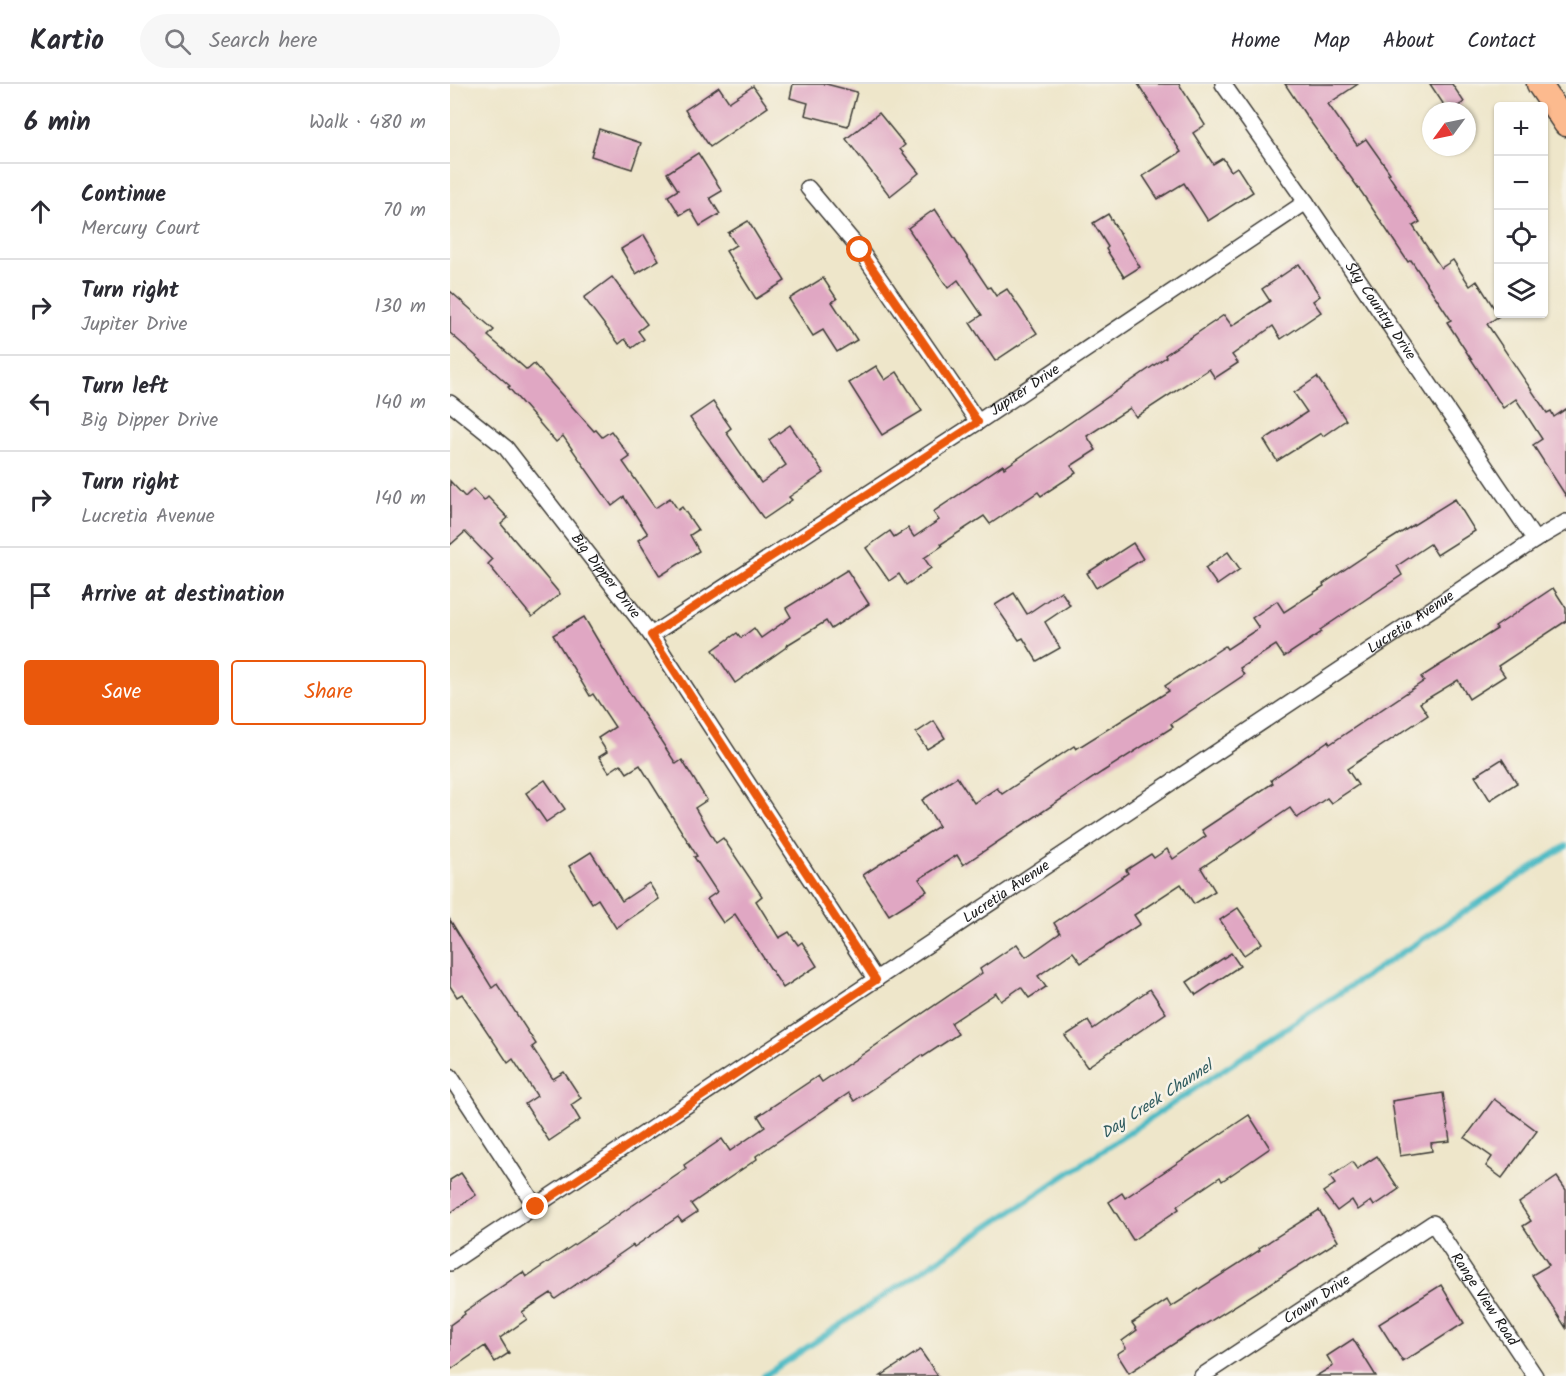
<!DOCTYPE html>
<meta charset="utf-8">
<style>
:root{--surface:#fff;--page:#f7f7f7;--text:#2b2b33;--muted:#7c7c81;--line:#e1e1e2;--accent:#ea580c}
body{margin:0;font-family:Kalam,sans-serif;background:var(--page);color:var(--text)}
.controls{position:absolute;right:18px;top:18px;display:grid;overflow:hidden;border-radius:6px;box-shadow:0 2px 4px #0004}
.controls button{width:54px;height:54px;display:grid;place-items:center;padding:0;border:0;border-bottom:2px solid var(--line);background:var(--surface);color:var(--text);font:30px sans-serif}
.compass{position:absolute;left:972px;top:18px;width:54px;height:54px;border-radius:50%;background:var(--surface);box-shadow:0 2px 4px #0004;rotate:237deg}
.stop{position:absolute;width:18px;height:18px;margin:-14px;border:4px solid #ea580c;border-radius:50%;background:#fff}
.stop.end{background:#ea580c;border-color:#fff;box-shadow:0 2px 6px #0008}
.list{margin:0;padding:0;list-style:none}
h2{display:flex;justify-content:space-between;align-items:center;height:78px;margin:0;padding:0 24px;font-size:26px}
h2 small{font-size:20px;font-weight:400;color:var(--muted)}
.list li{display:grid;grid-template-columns:39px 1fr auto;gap:18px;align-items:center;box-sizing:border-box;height:96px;padding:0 24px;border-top:2px solid var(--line)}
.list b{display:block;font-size:22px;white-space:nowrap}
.list p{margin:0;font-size:20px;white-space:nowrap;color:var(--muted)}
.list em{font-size:20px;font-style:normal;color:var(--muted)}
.actions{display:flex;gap:12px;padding:18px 24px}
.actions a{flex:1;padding:14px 0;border:2px solid var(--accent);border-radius:6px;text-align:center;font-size:21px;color:var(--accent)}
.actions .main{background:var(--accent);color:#fff}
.icon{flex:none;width:33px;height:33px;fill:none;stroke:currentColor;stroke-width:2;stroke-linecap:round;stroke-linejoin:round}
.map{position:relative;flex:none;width:1116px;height:1292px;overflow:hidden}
header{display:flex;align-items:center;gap:36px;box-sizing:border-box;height:84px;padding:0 30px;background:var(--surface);border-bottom:2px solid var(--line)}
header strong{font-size:28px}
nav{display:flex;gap:33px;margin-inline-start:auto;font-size:21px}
.search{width:420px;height:54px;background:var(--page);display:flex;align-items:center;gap:15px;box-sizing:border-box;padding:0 21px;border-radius:33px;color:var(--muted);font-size:22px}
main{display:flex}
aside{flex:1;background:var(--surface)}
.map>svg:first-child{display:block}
</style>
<header>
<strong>Kartio</strong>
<div class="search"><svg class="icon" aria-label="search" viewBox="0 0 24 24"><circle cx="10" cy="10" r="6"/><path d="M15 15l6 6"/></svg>Search here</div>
<nav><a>Home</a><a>Map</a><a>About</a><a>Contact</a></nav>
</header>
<main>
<aside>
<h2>6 min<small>Walk · 480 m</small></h2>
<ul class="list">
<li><svg class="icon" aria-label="ahead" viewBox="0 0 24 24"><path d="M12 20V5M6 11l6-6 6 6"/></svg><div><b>Continue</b><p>Mercury Court</p></div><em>70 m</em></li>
<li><svg class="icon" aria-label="right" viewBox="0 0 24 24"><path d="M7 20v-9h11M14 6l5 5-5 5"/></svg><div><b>Turn right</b><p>Jupiter Drive</p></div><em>130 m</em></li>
<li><svg class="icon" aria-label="left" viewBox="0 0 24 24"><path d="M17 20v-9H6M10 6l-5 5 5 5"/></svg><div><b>Turn left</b><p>Big Dipper Drive</p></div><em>140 m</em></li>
<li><svg class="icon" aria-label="right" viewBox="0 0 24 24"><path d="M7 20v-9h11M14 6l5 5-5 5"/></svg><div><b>Turn right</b><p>Lucretia Avenue</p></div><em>140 m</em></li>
<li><svg class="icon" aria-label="arrive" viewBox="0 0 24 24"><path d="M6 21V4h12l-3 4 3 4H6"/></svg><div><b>Arrive at destination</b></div></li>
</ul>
<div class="actions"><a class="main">Save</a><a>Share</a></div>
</aside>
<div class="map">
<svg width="1116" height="1292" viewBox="0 0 1116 1292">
<rect width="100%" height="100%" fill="#f7f3e8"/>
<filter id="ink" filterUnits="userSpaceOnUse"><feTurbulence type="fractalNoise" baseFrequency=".0167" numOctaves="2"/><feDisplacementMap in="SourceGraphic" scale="12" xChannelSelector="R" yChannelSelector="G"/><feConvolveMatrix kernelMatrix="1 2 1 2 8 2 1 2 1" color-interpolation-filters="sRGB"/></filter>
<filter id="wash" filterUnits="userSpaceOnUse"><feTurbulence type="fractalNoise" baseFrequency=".008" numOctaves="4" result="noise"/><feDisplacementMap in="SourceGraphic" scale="24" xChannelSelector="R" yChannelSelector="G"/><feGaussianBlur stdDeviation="1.35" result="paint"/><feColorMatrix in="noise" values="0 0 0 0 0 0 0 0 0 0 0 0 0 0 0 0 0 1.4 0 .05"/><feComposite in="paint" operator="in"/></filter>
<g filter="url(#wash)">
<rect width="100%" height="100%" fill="#eee6ca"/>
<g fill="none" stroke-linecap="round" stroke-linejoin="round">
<path stroke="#4cbac4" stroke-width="6" d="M 314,1292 L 839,942 L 1116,762"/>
</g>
<g id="blocks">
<g fill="#e0a7c3">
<path d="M 343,0 L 376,0 L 407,8 L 398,42 L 355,31 L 358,19 L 340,14 Z"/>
<path d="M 688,0 L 729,0 L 755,41 L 743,49 L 763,80 L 773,74 L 781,87 L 787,83 L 803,108 L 758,137 L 734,99 L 708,115 L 693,92 L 731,68 Z"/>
<path d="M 835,0 L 908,0 L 878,20 L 907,61 L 916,55 L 940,89 L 938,90 L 970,138 L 963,142 L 991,184 L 1003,176 L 1020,202 L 1027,197 L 1049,232 L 1037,240 L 1097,329 L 1101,327 L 1104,333 L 1116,325 L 1116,412 L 1083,361 L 1092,355 L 1066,315 L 1053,324 L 997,238 L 1001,236 L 961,176 L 958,178 L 912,109 L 857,33 Z"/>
<path d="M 980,0 L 1002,0 L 1014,18 L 1001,27 L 998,27 Z"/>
<path d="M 303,2 L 318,23 L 260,63 L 235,26 L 269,3 L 279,18 Z"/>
<path d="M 429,29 L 455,61 L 450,65 L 469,89 L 440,112 L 396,55 Z"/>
<path d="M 149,45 L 191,59 L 182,85 L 141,72 Z"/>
<path d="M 248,69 L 272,107 L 260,114 L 270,130 L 250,142 L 240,125 L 230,131 L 218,112 L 228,106 L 217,89 Z"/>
<path d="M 485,125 L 538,204 L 540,203 L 546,212 L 557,205 L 587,249 L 545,277 L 520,239 L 532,231 L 508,196 L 498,204 L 458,144 Z"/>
<path d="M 658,130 L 690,183 L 674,193 L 656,165 L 658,163 L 643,139 Z"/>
<path d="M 298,137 L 335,197 L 306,215 L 276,167 L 286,161 L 278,149 Z"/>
<path d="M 194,151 L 209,176 L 186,190 L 171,165 Z"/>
<path d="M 849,180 L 870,212 L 863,217 L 871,228 L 831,255 L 823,242 L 782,271 L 788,279 L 765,294 L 759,285 L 686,333 L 680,324 L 637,352 L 646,366 L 621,382 L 626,389 L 591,412 L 588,408 L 540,440 L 534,432 L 491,460 L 492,462 L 474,474 L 481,484 L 456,501 L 449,490 L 439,497 L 416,464 L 440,447 L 444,453 L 458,444 L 464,453 L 489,436 L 483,428 L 553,381 L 554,384 L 716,273 L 715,271 L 774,231 L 782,242 L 820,217 L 812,205 Z"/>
<path d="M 162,193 L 197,240 L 188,247 L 194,255 L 182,264 L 175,255 L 169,260 L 134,214 Z"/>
<path d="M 373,194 L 387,215 L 382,218 L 407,256 L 387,268 L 373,246 L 363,252 L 339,215 Z"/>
<path d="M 0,207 L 44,246 L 38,252 L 77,286 L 84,280 L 144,347 L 146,346 L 152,353 L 161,347 L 180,373 L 173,378 L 205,424 L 220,414 L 228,426 L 232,423 L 248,446 L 240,451 L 249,467 L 210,492 L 188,456 L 198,450 L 174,413 L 162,422 L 113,352 L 106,358 L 58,303 L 60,302 L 0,249 Z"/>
<path d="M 426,282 L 435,296 L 447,288 L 472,327 L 432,351 L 399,299 Z"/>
<path d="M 867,293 L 896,336 L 873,352 L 871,349 L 827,377 L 814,356 L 857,328 L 844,309 Z"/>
<path d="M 263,318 L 281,344 L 276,348 L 311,399 L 336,381 L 319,356 L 340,341 L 374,389 L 339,413 L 342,416 L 314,435 L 240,334 Z"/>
<path d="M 0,397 L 15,413 L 23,405 L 34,417 L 38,413 L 58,434 L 51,440 L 110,510 L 82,533 L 38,480 L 42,476 L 15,448 L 0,461 Z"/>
<path d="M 1005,415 L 1025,447 L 987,471 L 980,460 L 947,482 L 952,491 L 870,546 L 872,548 L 834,573 L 826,561 L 790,584 L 794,591 L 721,640 L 723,643 L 652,688 L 513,781 L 507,771 L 469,795 L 477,807 L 439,831 L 413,791 L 489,742 L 472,716 L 507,693 L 524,719 L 547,704 L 552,710 L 624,662 L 626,665 L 719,607 L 715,602 L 775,562 L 777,565 L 809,544 L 802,534 L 827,517 L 834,528 L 874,502 L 873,500 L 933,460 Z"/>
<path d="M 683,459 L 693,475 L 646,504 L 637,489 Z"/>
<path d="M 778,468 L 790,485 L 767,501 L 755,484 Z"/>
<path d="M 397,486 L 419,520 L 381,545 L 376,537 L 337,561 L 338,562 L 285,599 L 263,566 L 287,549 L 291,554 L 304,544 L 311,554 L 341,533 L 336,524 Z"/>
<path d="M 1103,504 L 1116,524 L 1116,537 L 1048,582 L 1055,592 L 1019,615 L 1008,596 L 970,619 L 978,631 L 897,685 L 908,701 L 881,719 L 877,714 L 847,734 L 840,724 L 751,784 L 765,807 L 744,820 L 731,800 L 684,831 L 690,840 L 631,879 L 623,868 L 588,892 L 596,903 L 579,914 L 571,903 L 551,917 L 546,909 L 501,939 L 508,950 L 473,973 L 472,971 L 404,1017 L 399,1009 L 306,1072 L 307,1075 L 241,1120 L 247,1128 L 232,1138 L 228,1133 L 184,1163 L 183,1161 L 105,1215 L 101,1209 L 72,1228 L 77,1235 L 50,1254 L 59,1269 L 45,1278 L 35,1262 L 0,1286 L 0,1241 L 15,1230 L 14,1228 L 73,1188 L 76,1193 L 164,1134 L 236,1085 L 234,1081 L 272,1055 L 280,1067 L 315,1043 L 308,1032 L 368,992 L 372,998 L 532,889 L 530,885 L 567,860 L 576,873 L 610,849 L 604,839 L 678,789 L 676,786 L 701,770 L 704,774 L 717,765 L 723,775 L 756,752 L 752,746 L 823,699 L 821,696 L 878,657 L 880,660 L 974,597 L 971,593 L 1047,545 L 1045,543 Z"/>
<path d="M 611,507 L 620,521 L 595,538 L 610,564 L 587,577 L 573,554 L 569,556 L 545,521 L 564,509 L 577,530 Z"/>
<path d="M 134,533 L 170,594 L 226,680 L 232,676 L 257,716 L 245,724 L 266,759 L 273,754 L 312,812 L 306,817 L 329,854 L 339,848 L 348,861 L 352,858 L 367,882 L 333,904 L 285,830 L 273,839 L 257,815 L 267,808 L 244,773 L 247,772 L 190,681 L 177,689 L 171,680 L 159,688 L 149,673 L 157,668 L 148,654 L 165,643 L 143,610 L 140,612 L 103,551 Z"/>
<path d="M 484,637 L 495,654 L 477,665 L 466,649 Z"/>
<path d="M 1052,675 L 1067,699 L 1040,716 L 1025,692 Z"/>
<path d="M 95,696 L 115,725 L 96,738 L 76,709 Z"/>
<path d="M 141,768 L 172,817 L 199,799 L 209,815 L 166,844 L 148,815 L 142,819 L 119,782 Z"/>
<path d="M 788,824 L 812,859 L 794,871 L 770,836 Z"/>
<path d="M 0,836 L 42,904 L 47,900 L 86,960 L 82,963 L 103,995 L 114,988 L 131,1014 L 121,1021 L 130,1036 L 99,1057 L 75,1020 L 87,1012 L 63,975 L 58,979 L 12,910 L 7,913 L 0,902 Z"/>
<path d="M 781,869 L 790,882 L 746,911 L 737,898 Z"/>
<path d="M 700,905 L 716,929 L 637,983 L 615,952 L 638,937 L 643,945 Z"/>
<path d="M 993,1009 L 1000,1057 L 981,1059 L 982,1067 L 950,1072 L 942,1017 Z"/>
<path d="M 1044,1015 L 1087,1047 L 1052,1094 L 1036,1082 L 1042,1073 L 1015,1054 Z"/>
<path d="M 799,1031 L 820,1064 L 772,1097 L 770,1093 L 727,1122 L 729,1125 L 683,1156 L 659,1118 L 672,1109 L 675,1114 Z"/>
<path d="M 927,1072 L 949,1105 L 924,1122 L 921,1117 L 908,1126 L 902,1116 L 887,1127 L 873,1108 L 885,1100 L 880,1093 L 902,1078 L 907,1085 Z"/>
<path d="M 11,1089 L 26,1111 L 0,1129 L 0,1096 Z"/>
<path d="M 1107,1093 L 1116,1106 L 1116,1244 L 1082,1191 L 1099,1181 L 1073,1142 L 1081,1137 L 1069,1119 Z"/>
<path d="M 869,1126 L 888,1157 L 748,1245 L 748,1244 L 679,1289 L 667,1270 L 676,1264 L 672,1257 L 687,1246 L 682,1239 L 717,1216 L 721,1223 L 810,1166 L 809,1164 Z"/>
<path d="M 991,1201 L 1014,1239 L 953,1278 L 929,1240 Z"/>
<path d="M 903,1255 L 926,1292 L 866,1292 L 883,1282 L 877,1272 Z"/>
<path d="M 470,1266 L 488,1292 L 431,1292 Z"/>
</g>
</g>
</g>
<g filter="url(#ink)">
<use href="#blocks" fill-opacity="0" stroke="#3c3a36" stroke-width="1.5"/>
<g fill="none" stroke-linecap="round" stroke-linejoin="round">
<g stroke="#3c3a36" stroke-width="18">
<g id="street">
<path id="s1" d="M 773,0 L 856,118 L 1085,456"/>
<path d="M 358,104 L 410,166 L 528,338"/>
<path id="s2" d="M 0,319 L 56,364 L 201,551 L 426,896"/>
<path id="s3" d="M 201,551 L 528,338 L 856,118"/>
<path d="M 0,992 L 86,1123"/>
<path id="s4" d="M 0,1179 L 1085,456 L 1116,438"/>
<path id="s5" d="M 752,1292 L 983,1139 L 1085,1292"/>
</g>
</g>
<g stroke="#3c3a36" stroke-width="27">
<path id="primary" d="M 1089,0 L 1116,40"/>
</g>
<use href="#street" stroke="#fff" stroke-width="15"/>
<use href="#primary" stroke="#fcba8e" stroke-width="24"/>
</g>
</g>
<g fill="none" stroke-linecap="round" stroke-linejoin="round" filter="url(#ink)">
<path stroke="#ea580c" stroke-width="8" d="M 86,1123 L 426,896 L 201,551 L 528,338 L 410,166"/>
</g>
<g text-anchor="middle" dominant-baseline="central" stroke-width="5" stroke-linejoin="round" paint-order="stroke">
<g font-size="15" fill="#1c1c1c" stroke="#f7f3e8">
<text stroke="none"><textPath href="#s1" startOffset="276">Sky Country Drive</textPath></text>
<text stroke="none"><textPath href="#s3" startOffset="447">Jupiter Drive</textPath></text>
<text stroke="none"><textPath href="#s2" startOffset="234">Big Dipper Drive</textPath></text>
<text stroke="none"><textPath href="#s4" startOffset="1155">Lucretia Avenue</textPath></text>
<text stroke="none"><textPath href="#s4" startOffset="669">Lucretia Avenue</textPath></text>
<text stroke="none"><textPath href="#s5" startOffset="138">Crown Drive</textPath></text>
<text stroke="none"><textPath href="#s5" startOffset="369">Range View Road</textPath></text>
</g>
<g font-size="16" font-style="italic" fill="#2f5b5f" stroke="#f7f3e8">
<text transform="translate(707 1016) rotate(-33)">Day Creek Channel</text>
</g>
</g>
</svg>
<div class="controls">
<button>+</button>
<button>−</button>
<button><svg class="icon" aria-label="locate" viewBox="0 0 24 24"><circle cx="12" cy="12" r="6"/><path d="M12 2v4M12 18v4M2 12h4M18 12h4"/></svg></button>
<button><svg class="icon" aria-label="layers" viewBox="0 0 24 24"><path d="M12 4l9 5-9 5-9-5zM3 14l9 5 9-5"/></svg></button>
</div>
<svg class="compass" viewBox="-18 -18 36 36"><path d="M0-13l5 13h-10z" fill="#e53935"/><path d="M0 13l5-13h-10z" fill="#7c7c81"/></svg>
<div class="stop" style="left:410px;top:166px"></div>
<div class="stop end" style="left:86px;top:1123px"></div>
</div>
</main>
